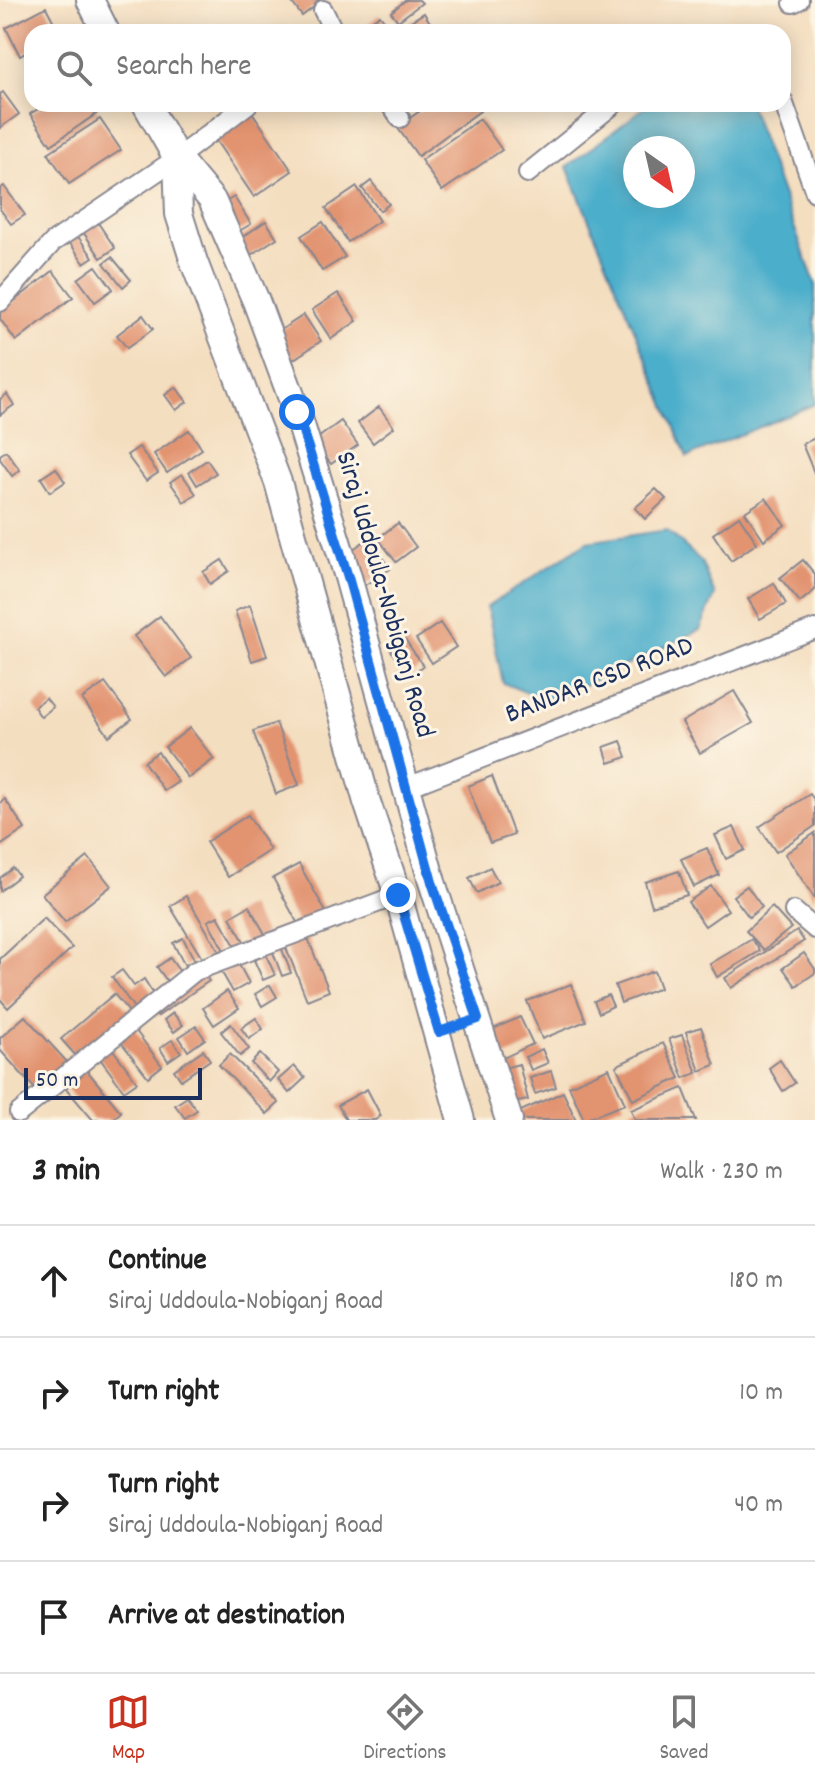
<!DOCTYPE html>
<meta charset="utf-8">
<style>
:root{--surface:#fff;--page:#f6f6f6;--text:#222;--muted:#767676;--line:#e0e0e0;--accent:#c8321e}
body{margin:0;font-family:Dekko,sans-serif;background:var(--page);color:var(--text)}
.compass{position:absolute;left:623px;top:136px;width:72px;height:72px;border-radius:50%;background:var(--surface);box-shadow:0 4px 20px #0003;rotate:146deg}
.scale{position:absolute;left:24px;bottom:20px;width:178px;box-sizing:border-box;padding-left:8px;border:4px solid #1b2f5e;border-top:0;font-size:22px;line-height:28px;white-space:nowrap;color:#1b2f5e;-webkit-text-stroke:6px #fcf5e5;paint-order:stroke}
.stop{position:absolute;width:24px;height:24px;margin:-18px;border:6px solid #1a73e8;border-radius:50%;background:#fff}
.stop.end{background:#1a73e8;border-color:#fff;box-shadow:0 2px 8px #0008}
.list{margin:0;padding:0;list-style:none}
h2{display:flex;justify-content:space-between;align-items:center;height:104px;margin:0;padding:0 32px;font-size:34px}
h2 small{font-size:26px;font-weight:400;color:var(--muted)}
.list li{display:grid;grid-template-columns:52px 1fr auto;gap:24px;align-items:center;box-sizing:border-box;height:112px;padding:0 32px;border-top:2px solid var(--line)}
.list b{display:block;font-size:30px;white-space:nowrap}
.list p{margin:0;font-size:26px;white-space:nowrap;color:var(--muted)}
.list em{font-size:26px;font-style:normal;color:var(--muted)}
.icon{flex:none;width:44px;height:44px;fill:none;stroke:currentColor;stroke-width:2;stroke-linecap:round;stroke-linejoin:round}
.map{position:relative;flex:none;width:815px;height:1120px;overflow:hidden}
.search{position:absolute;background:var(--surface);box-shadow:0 4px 20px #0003;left:24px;right:24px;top:24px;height:88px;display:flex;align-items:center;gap:20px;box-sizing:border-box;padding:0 28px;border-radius:24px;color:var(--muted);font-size:30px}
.sheet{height:552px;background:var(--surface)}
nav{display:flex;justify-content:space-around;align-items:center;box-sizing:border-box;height:112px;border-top:2px solid var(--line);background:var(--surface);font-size:22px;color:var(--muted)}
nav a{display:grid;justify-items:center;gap:4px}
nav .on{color:var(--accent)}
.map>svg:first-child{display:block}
</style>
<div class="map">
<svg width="815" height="1120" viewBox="0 0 815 1120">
<rect width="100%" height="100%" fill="#fcf5e5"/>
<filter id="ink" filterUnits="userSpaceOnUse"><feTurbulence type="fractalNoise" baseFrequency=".0125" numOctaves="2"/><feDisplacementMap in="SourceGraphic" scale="16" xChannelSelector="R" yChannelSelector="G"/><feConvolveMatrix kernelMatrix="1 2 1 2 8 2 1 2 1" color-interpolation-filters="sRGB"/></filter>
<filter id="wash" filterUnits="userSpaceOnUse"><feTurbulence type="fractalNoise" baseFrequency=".006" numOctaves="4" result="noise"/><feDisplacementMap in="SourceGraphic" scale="32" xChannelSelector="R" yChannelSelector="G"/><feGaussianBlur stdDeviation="1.8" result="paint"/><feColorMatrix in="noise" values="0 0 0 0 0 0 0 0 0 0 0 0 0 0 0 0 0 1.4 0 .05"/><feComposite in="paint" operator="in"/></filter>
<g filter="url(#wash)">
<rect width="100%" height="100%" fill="#f4dec0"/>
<g fill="#4caecb" stroke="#346e94" stroke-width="2" fill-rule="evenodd">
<path d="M 649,104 L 749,104 L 815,283 L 815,404 L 687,457 L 567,167 ZM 635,148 L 683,148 L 683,196 L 635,196 Z"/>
<path d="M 667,530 L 701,561 L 715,595 L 700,630 L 550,702 L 503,683 L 487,607 L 587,542 Z"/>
</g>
<g id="blocks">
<g fill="#e29370">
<path d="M 290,0 L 323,0 L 302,16 Z"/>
<path d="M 406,0 L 419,0 L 422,3 L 398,21 L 391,12 Z"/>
<path d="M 46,7 L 59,32 L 32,32 L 32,49 L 20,56 L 6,28 Z"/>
<path d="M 424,13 L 436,32 L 394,32 Z"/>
<path d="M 380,15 L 388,25 L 378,32 L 357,32 Z"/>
<path d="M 3,92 L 19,114 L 0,128 L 0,94 Z"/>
<path d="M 46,104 L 94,104 L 99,112 L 51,145 L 30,114 Z"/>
<path d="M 430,104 L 475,104 L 480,111 L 418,156 L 397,127 Z"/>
<path d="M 250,109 L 292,171 L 254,197 L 212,135 Z"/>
<path d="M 100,119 L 121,150 L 69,184 L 48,153 Z"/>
<path d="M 480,119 L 502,150 L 442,191 L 421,160 Z"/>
<path d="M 371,181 L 389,204 L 380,211 L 362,188 Z"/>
<path d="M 4,186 L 25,215 L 11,224 L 0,209 L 0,189 Z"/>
<path d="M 357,187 L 379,221 L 348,242 L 326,208 Z"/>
<path d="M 234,197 L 251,224 L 236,233 L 219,206 Z"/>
<path d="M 94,217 L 115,248 L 101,258 L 79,226 Z"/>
<path d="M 266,221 L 277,238 L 246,258 L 235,242 Z"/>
<path d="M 323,222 L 345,257 L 322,271 L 301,236 Z"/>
<path d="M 73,230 L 93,257 L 84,263 L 65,236 Z"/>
<path d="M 112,257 L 131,280 L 123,287 L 104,263 Z"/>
<path d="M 96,266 L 113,289 L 95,302 L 78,279 Z"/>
<path d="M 53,271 L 73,297 L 16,341 L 0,319 L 0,312 Z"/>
<path d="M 338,293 L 357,321 L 331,339 L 312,310 Z"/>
<path d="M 143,315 L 153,329 L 127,348 L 117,335 Z"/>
<path d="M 304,315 L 321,341 L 291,361 L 273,335 Z"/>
<path d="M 176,387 L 187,402 L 176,410 L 165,395 Z"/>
<path d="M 7,394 L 14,405 L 0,415 L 0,399 Z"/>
<path d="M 379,407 L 394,427 L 373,443 L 358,423 Z"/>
<path d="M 341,421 L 358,445 L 331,464 L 314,441 Z"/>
<path d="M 189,430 L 202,449 L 167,473 L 154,454 Z"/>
<path d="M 815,438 L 815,475 L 802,444 Z"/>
<path d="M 139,447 L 158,473 L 146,481 L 127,455 Z"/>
<path d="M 6,451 L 20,470 L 12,476 L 0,459 L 0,455 Z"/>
<path d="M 207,460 L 216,473 L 197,485 L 189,472 Z"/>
<path d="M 56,468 L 65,482 L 50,492 L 41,478 Z"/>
<path d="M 182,474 L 196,494 L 184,502 L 170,482 Z"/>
<path d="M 656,489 L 666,499 L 645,519 L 635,508 Z"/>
<path d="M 766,498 L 785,525 L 764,540 L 745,512 Z"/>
<path d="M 739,516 L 757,543 L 731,561 L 713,534 Z"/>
<path d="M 398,523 L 416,547 L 396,562 L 378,538 Z"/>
<path d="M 369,538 L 390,569 L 365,585 L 345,555 Z"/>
<path d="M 222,560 L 229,571 L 210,584 L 203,572 Z"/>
<path d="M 803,560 L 815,574 L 815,590 L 800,602 L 780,578 Z"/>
<path d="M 774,583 L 786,604 L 760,619 L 748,599 Z"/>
<path d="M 250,605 L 267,656 L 252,661 L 235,611 Z"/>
<path d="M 160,616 L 191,658 L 166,677 L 134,636 Z"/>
<path d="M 440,623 L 456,647 L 432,663 L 416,639 Z"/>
<path d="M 405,639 L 423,666 L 408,676 L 390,649 Z"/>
<path d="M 105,683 L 132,719 L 109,736 L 82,699 Z"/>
<path d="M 734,691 L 753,723 L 700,753 L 682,722 Z"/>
<path d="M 46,698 L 53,707 L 41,717 L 34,707 Z"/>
<path d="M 276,723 L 299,785 L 276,794 L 253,731 Z"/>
<path d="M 190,728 L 214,759 L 188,778 L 165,747 Z"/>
<path d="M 621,741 L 627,757 L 609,763 L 604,747 Z"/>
<path d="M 158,752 L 178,782 L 164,791 L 144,762 Z"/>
<path d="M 492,776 L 514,835 L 490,843 L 468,786 Z"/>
<path d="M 810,794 L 815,801 L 815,826 L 776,852 L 759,827 Z"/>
<path d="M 5,799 L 25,829 L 0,846 L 0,803 Z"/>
<path d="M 248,815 L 270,850 L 228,877 L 206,842 Z"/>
<path d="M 734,827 L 745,850 L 726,859 L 715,835 Z"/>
<path d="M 815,833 L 815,899 L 785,854 Z"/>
<path d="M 707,848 L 719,875 L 694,887 L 681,859 Z"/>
<path d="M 88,857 L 111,886 L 65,922 L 42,894 Z"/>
<path d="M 299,864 L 326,912 L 299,926 L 273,878 Z"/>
<path d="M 490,867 L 498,882 L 477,893 L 469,878 Z"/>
<path d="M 13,868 L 19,876 L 0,891 L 0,878 Z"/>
<path d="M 679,871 L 687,895 L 652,906 L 645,882 Z"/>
<path d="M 711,886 L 728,910 L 705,926 L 688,902 Z"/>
<path d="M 747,886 L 762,907 L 749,917 L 733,896 Z"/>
<path d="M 186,896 L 219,951 L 203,960 L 170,906 Z"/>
<path d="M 249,906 L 265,934 L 246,945 L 230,917 Z"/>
<path d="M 772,907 L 791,928 L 764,950 L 746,931 Z"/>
<path d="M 218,916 L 237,949 L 226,954 L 208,921 Z"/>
<path d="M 44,918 L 72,948 L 8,1008 L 0,999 L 0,959 Z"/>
<path d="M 797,931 L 804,941 L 731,988 L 725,978 Z"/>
<path d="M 307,936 L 329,991 L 307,1000 L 285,945 Z"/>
<path d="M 183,938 L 195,961 L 185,966 L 173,943 Z"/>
<path d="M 752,939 L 760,951 L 717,977 L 710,964 Z"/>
<path d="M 280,944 L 291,973 L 282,976 L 271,947 Z"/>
<path d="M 804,953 L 815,969 L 815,973 L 796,986 L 783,968 Z"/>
<path d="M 266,955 L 275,975 L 263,980 L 254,960 Z"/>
<path d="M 170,958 L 180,972 L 167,981 L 157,967 Z"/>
<path d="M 237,961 L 249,983 L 233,992 L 221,971 Z"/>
<path d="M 122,970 L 134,986 L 144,979 L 154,995 L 134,1008 L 112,977 Z"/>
<path d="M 654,971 L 660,988 L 621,1003 L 615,985 Z"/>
<path d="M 204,974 L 209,981 L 158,1016 L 153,1009 Z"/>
<path d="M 571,984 L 586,1021 L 542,1039 L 527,1001 Z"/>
<path d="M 270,985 L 277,997 L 262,1006 L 255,994 Z"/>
<path d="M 227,991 L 239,1008 L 214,1025 L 203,1008 Z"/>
<path d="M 114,994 L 130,1013 L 77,1057 L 61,1039 Z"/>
<path d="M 608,995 L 613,1006 L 599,1013 L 594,1001 Z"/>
<path d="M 173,1013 L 183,1025 L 174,1032 L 164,1020 Z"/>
<path d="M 25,1016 L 67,1062 L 36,1090 L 0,1050 L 0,1038 Z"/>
<path d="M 520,1017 L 533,1044 L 499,1060 L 487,1032 Z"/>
<path d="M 256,1018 L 263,1029 L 249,1039 L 241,1028 Z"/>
<path d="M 231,1024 L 249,1049 L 240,1056 L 221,1032 Z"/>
<path d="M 196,1026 L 205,1039 L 188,1051 L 179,1037 Z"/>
<path d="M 133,1027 L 162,1066 L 148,1077 L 118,1038 Z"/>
<path d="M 701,1027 L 715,1065 L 700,1071 L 686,1032 Z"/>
<path d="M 682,1035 L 697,1073 L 684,1078 L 669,1039 Z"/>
<path d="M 172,1040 L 181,1052 L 168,1061 L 160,1048 Z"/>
<path d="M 663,1043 L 680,1078 L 633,1100 L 616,1066 Z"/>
<path d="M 111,1047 L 137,1082 L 124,1091 L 98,1056 Z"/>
<path d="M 542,1049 L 548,1063 L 531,1070 L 525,1057 Z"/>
<path d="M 203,1050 L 210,1060 L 181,1080 L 174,1070 Z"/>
<path d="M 230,1054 L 279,1103 L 267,1114 L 219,1065 Z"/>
<path d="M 260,1054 L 278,1072 L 269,1082 L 251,1063 Z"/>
<path d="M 780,1060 L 795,1083 L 783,1091 L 769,1068 Z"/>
<path d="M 519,1064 L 528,1100 L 513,1103 L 504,1068 Z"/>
<path d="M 294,1066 L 305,1078 L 289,1093 L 278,1080 Z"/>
<path d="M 85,1068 L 121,1112 L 112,1120 L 93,1120 L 64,1086 Z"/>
<path d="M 609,1068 L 625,1104 L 584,1120 L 569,1086 Z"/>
<path d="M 551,1071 L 556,1087 L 535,1094 L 530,1078 Z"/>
<path d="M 683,1088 L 696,1120 L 635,1120 L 631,1110 Z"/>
<path d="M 367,1089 L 381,1116 L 375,1120 L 346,1120 L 338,1105 Z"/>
<path d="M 563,1092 L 576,1120 L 517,1120 L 514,1114 Z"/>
<path d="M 187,1097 L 197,1110 L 185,1118 L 175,1105 Z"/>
</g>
</g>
</g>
<g filter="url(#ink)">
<use href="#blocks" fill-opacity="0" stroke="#88868f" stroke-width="2"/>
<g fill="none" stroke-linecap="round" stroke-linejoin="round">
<g stroke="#88868f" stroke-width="22">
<g id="street">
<path d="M 793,3 L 799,0"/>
<path d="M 323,10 L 334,32"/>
<path d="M 783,101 L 815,192"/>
<path d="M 390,104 L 400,118"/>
<path d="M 528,173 L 614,104"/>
<path d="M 0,302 L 53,242 L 177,158 L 248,104"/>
<path d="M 405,788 L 815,629"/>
<path d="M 794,911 L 815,929"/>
<path d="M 19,1113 L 195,971 L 398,895"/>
</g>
</g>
<g stroke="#88868f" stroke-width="30">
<g id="secondary">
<path d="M 90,0 L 106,32"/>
<path d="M 146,104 L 177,158 L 212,200 L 256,301 L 297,412 L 348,577 L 432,882 L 509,1120"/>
<path d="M 177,158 L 179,214 L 194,262 L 278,482 L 367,802 L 398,895 L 461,1120"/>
</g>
</g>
<use href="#street" stroke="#fff" stroke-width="18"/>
<use href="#secondary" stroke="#fff" stroke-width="26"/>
</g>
</g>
<g fill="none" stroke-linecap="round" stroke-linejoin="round" filter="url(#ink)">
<path stroke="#1a73e8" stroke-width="10" d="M 297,412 L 348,577 L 432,882 L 478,1019 L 439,1032 L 398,895"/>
</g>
<g text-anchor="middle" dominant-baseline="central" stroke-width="6" stroke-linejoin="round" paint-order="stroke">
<g font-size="28" fill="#1b2f5e" stroke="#fcf5e5">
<text transform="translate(383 595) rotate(74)">Siraj Uddoula-Nobiganj Road</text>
<text transform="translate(600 682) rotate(-21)">BANDAR CSD ROAD</text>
</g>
</g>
</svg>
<svg class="compass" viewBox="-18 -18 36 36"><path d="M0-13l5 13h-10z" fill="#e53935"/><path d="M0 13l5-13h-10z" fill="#767676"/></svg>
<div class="scale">50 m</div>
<div class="stop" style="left:297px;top:412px"></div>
<div class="stop end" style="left:398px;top:895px"></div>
<div class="search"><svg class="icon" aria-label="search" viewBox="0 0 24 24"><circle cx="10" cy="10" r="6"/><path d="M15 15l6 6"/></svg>Search here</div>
</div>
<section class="sheet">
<h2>3 min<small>Walk · 230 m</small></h2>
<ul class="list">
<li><svg class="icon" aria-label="ahead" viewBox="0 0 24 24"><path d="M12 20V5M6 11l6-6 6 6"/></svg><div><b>Continue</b><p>Siraj Uddoula-Nobiganj Road</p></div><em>180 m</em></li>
<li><svg class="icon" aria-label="right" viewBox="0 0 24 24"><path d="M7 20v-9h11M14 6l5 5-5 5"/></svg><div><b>Turn right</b></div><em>10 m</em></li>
<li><svg class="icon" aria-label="right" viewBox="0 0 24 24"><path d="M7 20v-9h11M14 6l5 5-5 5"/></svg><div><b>Turn right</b><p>Siraj Uddoula-Nobiganj Road</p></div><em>40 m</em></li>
<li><svg class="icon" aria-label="arrive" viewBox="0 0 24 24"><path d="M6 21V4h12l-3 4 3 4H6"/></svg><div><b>Arrive at destination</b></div></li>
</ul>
</section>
<nav>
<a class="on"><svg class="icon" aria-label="map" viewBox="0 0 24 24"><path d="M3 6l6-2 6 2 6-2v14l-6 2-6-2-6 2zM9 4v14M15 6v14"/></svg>Map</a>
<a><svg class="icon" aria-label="directions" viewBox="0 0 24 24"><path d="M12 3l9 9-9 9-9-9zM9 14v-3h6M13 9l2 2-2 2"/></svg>Directions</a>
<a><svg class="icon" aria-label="saved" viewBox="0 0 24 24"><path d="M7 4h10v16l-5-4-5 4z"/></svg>Saved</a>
</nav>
